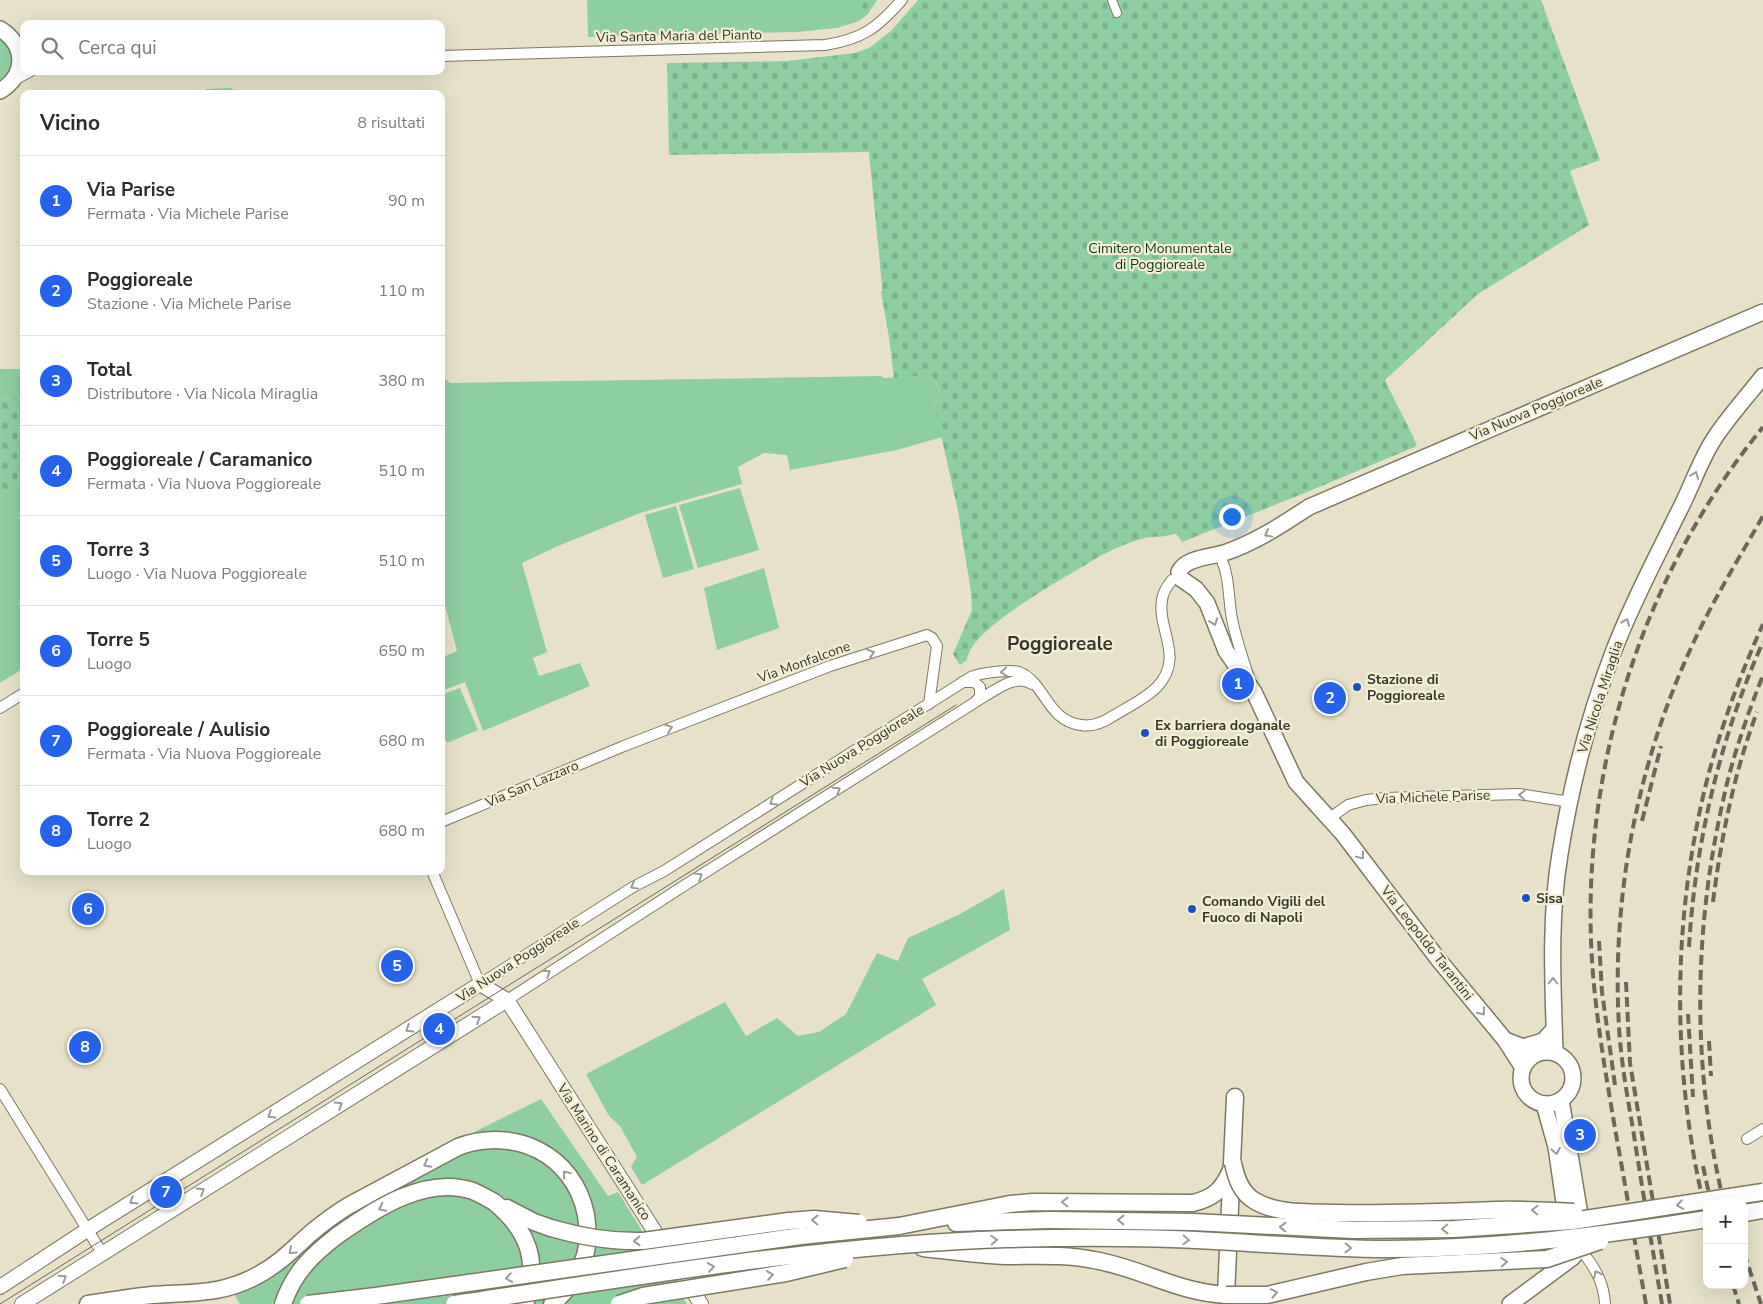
<!DOCTYPE html>
<html lang="it">
<meta charset="utf-8">
<style>
:root{--surface:#fff;--page:#f2f2f3;--text:#2b2b33;--muted:#7c7c81;--line:#e1e1e2;--accent:#2563eb}
body{margin:0;font-family:"Nunito Sans",sans-serif;background:var(--page);color:var(--text)}
.controls{position:absolute;right:15px;bottom:15px;display:grid;overflow:hidden;border-radius:10px;box-shadow:0 5px 20px #0002}
.controls button{width:45px;height:45px;display:grid;place-items:center;padding:0;border:0;border-bottom:1px solid var(--line);background:var(--surface);color:var(--text);font:25px sans-serif}
.you{position:absolute;left:1231px;top:516px;width:18px;height:18px;margin:-12px;border:4px solid #fff;border-radius:50%;background:#1a73e8;box-shadow:0 0 0 8px #1a73e833}
.badge{display:grid;place-items:center;width:32px;height:32px;border-radius:50%;background:var(--accent);color:#fff;font-size:16px;font-weight:700}
.pin{position:absolute;translate:-50% -50%;border:2px solid #fff;box-shadow:0 1px 5px #0006}
.list{margin:0;padding:0;list-style:none}
h2{display:flex;justify-content:space-between;align-items:center;height:65px;margin:0;padding:0 20px;font-size:21px}
h2 small{font-size:16px;font-weight:400;color:var(--muted)}
.list li{display:grid;grid-template-columns:32px 1fr auto;gap:15px;align-items:center;box-sizing:border-box;height:90px;padding:0 20px;border-top:1px solid var(--line)}
.list b{display:block;font-size:19px;white-space:nowrap}
.list p{margin:0;font-size:16px;white-space:nowrap;color:var(--muted)}
.list em{font-size:16px;font-style:normal;color:var(--muted)}
.icon{flex:none;width:28px;height:28px;fill:none;stroke:currentColor;stroke-width:2;stroke-linecap:round;stroke-linejoin:round}
.map{position:relative;flex:none;width:1763px;height:1304px;overflow:hidden}
.search{position:absolute;background:var(--surface);box-shadow:0 5px 20px #0002;left:20px;top:20px;width:425px;height:55px;display:flex;align-items:center;gap:12px;box-sizing:border-box;padding:0 18px;border-radius:10px;color:var(--muted);font-size:19px}
.panel{position:absolute;background:var(--surface);box-shadow:0 5px 20px #0002;left:20px;top:90px;width:425px;height:785px;border-radius:10px}
.map>svg:first-child{display:block}
</style>
<div class="map">
<svg width="1763" height="1304" viewBox="0 0 1763 1304">
<defs>
<pattern id="cemetery-stones" width="16" height="16" patternUnits="userSpaceOnUse" patternTransform="scale(1.25)"><rect width="16" height="16" fill="#8dcfa1"/><path d="M2 7V4a2 2 0 0 1 4 0v3zM10 15v-3a2 2 0 0 1 4 0v3z" fill="#7ab28b"/></pattern>
</defs>
<rect width="100%" height="100%" fill="#e6e1c8"/>
<g fill="#8dcfa1">
<path d="M 587,0 L 858,0 L 859,21 L 837,28 L 796,32 L 588,37 Z"/>
<path d="M 0,34 L 13,47 L 15,66 L 0,84 Z"/>
<path d="M 231,88 L 239,94 L 205,94 L 206,89 Z"/>
<path d="M 0,369 L 24,369 L 24,397 L 0,399 Z"/>
<path d="M 882,376 L 883,378 L 925,376 L 934,378 L 943,400 L 934,403 L 942,437 L 897,450 L 790,470 L 787,455 L 764,453 L 738,467 L 742,484 L 640,513 L 558,546 L 522,563 L 547,652 L 533,658 L 539,676 L 580,663 L 590,686 L 483,731 L 465,682 L 441,691 L 441,658 L 457,651 L 441,590 L 441,379 L 445,379 L 450,383 Z"/>
<path d="M 19,486 L 24,492 L 24,668 L 0,683 L 0,495 Z"/>
<path d="M 740,488 L 759,550 L 698,568 L 679,505 Z"/>
<path d="M 676,506 L 694,569 L 663,578 L 645,515 Z"/>
<path d="M 764,568 L 779,628 L 717,650 L 704,588 Z"/>
<path d="M 460,688 L 478,730 L 447,743 L 441,730 L 441,695 Z"/>
<path d="M 1004,889 L 1010,930 L 922,979 L 936,1005 L 642,1185 L 631,1167 L 637,1157 L 620,1126 L 609,1116 L 586,1074 L 725,1002 L 746,1036 L 777,1018 L 798,1036 L 819,1032 L 846,1014 L 877,953 L 898,961 L 908,938 L 960,914 Z"/>
<path d="M 541,1099 L 608,1196 L 618,1192 L 687,1304 L 564,1304 L 585,1278 L 594,1255 L 596,1221 L 581,1184 L 544,1144 L 520,1134 L 493,1134 L 501,1146 L 529,1154 L 550,1167 L 562,1178 L 577,1203 L 581,1246 L 567,1276 L 545,1304 L 291,1304 L 319,1242 L 288,1273 L 272,1304 L 240,1304 L 228,1283 L 458,1140 Z"/>
</g>
<g fill="url(#cemetery-stones)">
<path d="M 857,0 L 877,0 L 868,14 L 859,21 Z"/>
<path d="M 918,0 L 1541,0 L 1600,160 L 1570,171 L 1589,225 L 1478,294 L 1385,380 C 1395,403 1408,423 1417,446 L 1307,492 L 1182,542 L 1176,533 C 1166,538 1155,536 1145,538 C 1129,542 1114,549 1100,556 C 1072,574 969,628 967,660 L 960,665 L 953,654 L 972,610 L 971,592 L 958,511 L 934,403 L 943,400 L 934,378 L 925,376 L 894,378 L 889,337 L 881,292 L 882,291 L 882,285 L 869,152 L 669,155 L 667,63 L 787,61 L 855,53 L 869,48 L 891,31 Z"/>
<path d="M 24,397 L 24,492 L 19,486 L 0,495 L 0,399 Z"/>
</g>
<g fill="none" stroke-linecap="round" stroke-linejoin="round">
<g stroke="#7c7861" stroke-width="10">
<path id="pedestrian" d="M 1112,0 L 1117,13"/>
</g>
<g stroke="#7c7861" stroke-width="12">
<g id="minor">
<path d="M 441,56 L 825,45 C 863,39 877,28 902,0"/>
<path d="M 14,80 L 31,71"/>
<path d="M 1221,558 C 1230,578 1228,598 1232,619 C 1236,639 1243,659 1249,678"/>
<path d="M 962,682 L 974,682 L 980,687 L 980,697 L 976,701"/>
<path d="M 0,708 L 24,693"/>
<path d="M 1330,818 L 1348,805 L 1366,800 L 1385,798 L 1519,794 L 1570,802"/>
<path d="M 441,822 L 624,746 L 830,666 L 927,635 L 932,638 L 937,646 L 929,704"/>
<path d="M 432,871 L 480,984 L 633,887 L 664,871 L 971,677 C 981,673 1009,669 1019,672 C 1045,682 1047,721 1081,725 C 1092,727 1104,722 1113,716 C 1128,707 1145,699 1157,687 C 1185,657 1157,630 1162,600 C 1163,592 1167,586 1172,580"/>
<path d="M 507,1000 L 682,887 L 985,696 C 999,688 1016,674 1032,684"/>
<path d="M 0,1089 L 102,1253"/>
<path d="M 1747,1139 L 1763,1129"/>
<path d="M 1580,1249 C 1594,1266 1604,1282 1605,1304"/>
</g>
</g>
<g stroke="#7c7861" stroke-width="16">
<g id="secondary">
<path d="M 0,1287 L 87,1230 L 480,984 L 507,1000 L 701,1304"/>
<path d="M 22,1304 L 507,1000"/>
</g>
</g>
<g stroke="#7c7861" stroke-width="18">
<g id="primary">
<path d="M 0,29 C 26,45 27,75 0,91"/>
<path d="M 1505,1040 L 1523,1047 L 1543,1041 L 1554,1029"/>
<circle cx="1547" cy="1078" r="26"/>
<path d="M 1555,1053 C 1553,987 1549,919 1560,854 C 1571,785 1589,715 1614,650 C 1632,603 1656,558 1678,513 C 1691,489 1699,462 1714,439 C 1728,417 1747,397 1763,376"/>
<path d="M 1523,1068 L 1505,1040 L 1438,959 L 1343,834 L 1296,782 L 1254,692 L 1226,651 L 1207,603 L 1196,589 L 1180,578 L 1179,572 C 1185,558 1210,557 1224,553 C 1256,542 1280,526 1309,507 L 1763,312"/>
<path d="M 1544,1104 L 1556,1147 L 1568,1230 L 1568,1242 L 1565,1250"/>
<path d="M 1510,1304 L 1572,1258 L 1580,1249 L 1582,1240 L 1582,1227 L 1561,1100"/>
</g>
</g>
<g stroke="#7c7861" stroke-width="19">
<g id="trunk">
<path d="M 494,1202 C 528,1230 540,1261 525,1304"/>
<path d="M 507,1208 L 534,1222 L 551,1228"/>
<path d="M 1744,1213 L 1763,1210"/>
<path d="M 956,1223 L 1050,1220"/>
<path d="M 899,1226 L 1010,1204 L 1033,1202 L 1193,1203 C 1214,1198 1223,1189 1231,1170"/>
<path d="M 923,1248 C 950,1251 978,1255 1006,1256 C 1036,1256 1065,1254 1094,1260 C 1141,1268 1176,1292 1226,1295 L 1235,1097"/>
<path d="M 88,1304 C 109,1301 131,1297 152,1295 C 194,1292 223,1295 260,1274 C 280,1263 294,1248 311,1233 C 323,1223 335,1214 348,1206 L 458,1147 C 514,1126 574,1154 586,1215 C 588,1229 589,1247 583,1261 C 577,1278 566,1292 552,1304"/>
<path d="M 283,1304 C 294,1272 312,1255 338,1235"/>
</g>
</g>
<use href="#pedestrian" stroke="#fff" stroke-width="8"/>
<use href="#minor" stroke="#fff" stroke-width="10"/>
<use href="#secondary" stroke="#fff" stroke-width="14"/>
<use href="#primary" stroke="#fff" stroke-width="15"/>
<use href="#trunk" stroke="#fff" stroke-width="16"/>
<path stroke="#6b685a" stroke-width="1" d="M 0,1304 L 956,705"/>
<g stroke="#6b685a" stroke-width="4" stroke-dasharray="10 5" stroke-linecap="butt">
<path d="M 1642,821 L 1661,746"/>
<path d="M 1713,902 C 1721,838 1734,773 1757,712"/>
<path d="M 1599,941 L 1602,992 L 1615,1085"/>
<path d="M 1689,947 C 1695,843 1720,738 1763,642"/>
<path d="M 1626,982 L 1630,1063 L 1670,1304"/>
<path d="M 1688,1014 L 1693,1097"/>
<path d="M 1709,1041 L 1711,1076"/>
<path d="M 1703,1166 L 1711,1203"/>
<path d="M 1724,1203 C 1692,1071 1693,933 1723,801 C 1732,758 1747,716 1763,675"/>
<path d="M 1707,1218 C 1671,1073 1671,921 1708,776 C 1722,724 1741,673 1763,624"/>
<path d="M 1744,1253 L 1761,1304"/>
<path d="M 1733,1285 L 1739,1304"/>
<path d="M 1646,1304 C 1636,1249 1627,1195 1617,1140 C 1607,1081 1596,1021 1592,961 C 1580,770 1642,575 1763,427"/>
<path d="M 1662,1304 C 1652,1246 1642,1188 1633,1129 C 1627,1095 1621,1061 1619,1027 C 1611,890 1640,750 1701,627 C 1720,589 1742,553 1763,516"/>
</g>
<g stroke="#7c7861" stroke-width="19" stroke-linecap="butt">
<g id="trunk-bridge">
<path d="M 1233,1163 C 1236,1178 1241,1193 1255,1201 C 1279,1215 1311,1212 1337,1213 C 1391,1214 1444,1212 1497,1210 C 1523,1209 1548,1211 1574,1212"/>
<path d="M 1050,1220 L 1193,1222 L 1353,1230 L 1454,1229 L 1572,1221 L 1763,1192"/>
<path d="M 551,1228 C 582,1237 611,1242 643,1241 L 789,1221 L 814,1219 L 859,1223"/>
<path d="M 338,1235 C 375,1209 426,1175 473,1191 C 480,1194 487,1198 494,1202"/>
<path d="M 1226,1295 L 1267,1295 L 1366,1272 L 1402,1266 L 1547,1259 L 1600,1241"/>
<path d="M 308,1304 L 376,1296 L 801,1236 L 899,1226"/>
<path d="M 454,1304 C 637,1277 821,1245 1006,1239 C 1076,1237 1146,1237 1215,1241 C 1272,1244 1329,1249 1386,1249 C 1494,1249 1600,1236 1707,1219"/>
<path d="M 619,1304 L 643,1296 L 786,1273 L 845,1259"/>
</g>
</g>
<use href="#trunk-bridge" stroke="#fff" stroke-width="16"/>
</g>
<defs><path id="oneway-chevron" d="M-2-3.5L2.5 0L-2 3.5" fill="none" stroke-width="1.6" stroke-linecap="round" stroke-linejoin="round" transform="scale(1.25)"/></defs>
<g stroke="#9c9a96">
<use href="#oneway-chevron" transform="translate(1695 475) rotate(-68)"/>
<use href="#oneway-chevron" transform="translate(1268 534) rotate(151)"/>
<use href="#oneway-chevron" transform="translate(1214 622) rotate(70)"/>
<use href="#oneway-chevron" transform="translate(1626 622) rotate(-67)"/>
<use href="#oneway-chevron" transform="translate(871 653) rotate(-18)"/>
<use href="#oneway-chevron" transform="translate(1004 672) rotate(175)"/>
<use href="#oneway-chevron" transform="translate(669 728) rotate(-21)"/>
<use href="#oneway-chevron" transform="translate(837 790) rotate(-33)"/>
<use href="#oneway-chevron" transform="translate(1522 795) rotate(-177)"/>
<use href="#oneway-chevron" transform="translate(773 802) rotate(148)"/>
<use href="#oneway-chevron" transform="translate(1361 856) rotate(53)"/>
<use href="#oneway-chevron" transform="translate(699 876) rotate(-32)"/>
<use href="#oneway-chevron" transform="translate(634 886) rotate(151)"/>
<use href="#oneway-chevron" transform="translate(547 973) rotate(-33)"/>
<use href="#oneway-chevron" transform="translate(1553 981) rotate(-90)"/>
<use href="#oneway-chevron" transform="translate(1482 1012) rotate(51)"/>
<use href="#oneway-chevron" transform="translate(477 1019) rotate(-33)"/>
<use href="#oneway-chevron" transform="translate(409 1029) rotate(148)"/>
<use href="#oneway-chevron" transform="translate(339 1105) rotate(-32)"/>
<use href="#oneway-chevron" transform="translate(271 1115) rotate(148)"/>
<use href="#oneway-chevron" transform="translate(1556 1151) rotate(80)"/>
<use href="#oneway-chevron" transform="translate(427 1164) rotate(152)"/>
<use href="#oneway-chevron" transform="translate(566 1174) rotate(-130)"/>
<use href="#oneway-chevron" transform="translate(201 1191) rotate(-32)"/>
<use href="#oneway-chevron" transform="translate(133 1201) rotate(148)"/>
<use href="#oneway-chevron" transform="translate(1065 1202) rotate(-179)"/>
<use href="#oneway-chevron" transform="translate(1680 1205) rotate(171)"/>
<use href="#oneway-chevron" transform="translate(382 1208) rotate(154)"/>
<use href="#oneway-chevron" transform="translate(1535 1210) rotate(-177)"/>
<use href="#oneway-chevron" transform="translate(815 1220) rotate(-179)"/>
<use href="#oneway-chevron" transform="translate(1121 1220) rotate(-180)"/>
<use href="#oneway-chevron" transform="translate(1283 1227) rotate(-178)"/>
<use href="#oneway-chevron" transform="translate(1445 1229) rotate(179)"/>
<use href="#oneway-chevron" transform="translate(994 1240) rotate(-3)"/>
<use href="#oneway-chevron" transform="translate(1186 1240) rotate(3)"/>
<use href="#oneway-chevron" transform="translate(637 1241) rotate(178)"/>
<use href="#oneway-chevron" transform="translate(1348 1248) rotate(1)"/>
<use href="#oneway-chevron" transform="translate(292 1251) rotate(138)"/>
<use href="#oneway-chevron" transform="translate(1504 1262) rotate(-3)"/>
<use href="#oneway-chevron" transform="translate(711 1267) rotate(-8)"/>
<use href="#oneway-chevron" transform="translate(1597 1274) rotate(-116)"/>
<use href="#oneway-chevron" transform="translate(770 1275) rotate(-9)"/>
<use href="#oneway-chevron" transform="translate(63 1278) rotate(-33)"/>
<use href="#oneway-chevron" transform="translate(509 1278) rotate(172)"/>
<use href="#oneway-chevron" transform="translate(1274 1293) rotate(-11)"/>
</g>
<g fill="#1f4fbc" stroke="#f3efd5" stroke-width="2">
<circle cx="1357" cy="687" r="5"/>
<circle cx="1145" cy="733" r="5"/>
<circle cx="1526" cy="898" r="5"/>
<circle cx="1192" cy="909" r="5"/>
</g>
<g text-anchor="middle" dominant-baseline="central" stroke-width="4.5" stroke-linejoin="round" paint-order="stroke">
<g font-size="14" fill="#38362c" stroke="#f3efd5">
<text transform="translate(679 36) rotate(-1)">Via Santa Maria del Pianto</text>
<text transform="translate(1536 409) rotate(-23)">Via Nuova Poggioreale</text>
<text transform="translate(804 662) rotate(-20)">Via Monfalcone</text>
<text transform="translate(1600 697) rotate(-72)">Via Nicola Miraglia</text>
<text transform="translate(862 746) rotate(-32)">Via Nuova Poggioreale</text>
<text transform="translate(532 784) rotate(-23)">Via San Lazzaro</text>
<text transform="translate(1433 797) rotate(-2)">Via Michele Parise</text>
<text transform="translate(1427 943) rotate(52)">Via Leopoldo Tarantini</text>
<text transform="translate(518 960) rotate(-33)">Via Nuova Poggioreale</text>
<text transform="translate(604 1152) rotate(57)">Via Marino di Caramanico</text>
</g>
<g font-size="14" fill="#0f341d" stroke="#f3efd5">
<text x="1160" y="248">Cimitero Monumentale<tspan x="1160" dy="16">di Poggioreale</tspan></text>
</g>
<g font-size="14" font-weight="bold" fill="#38362c" stroke="#f3efd5" text-anchor="start">
<text x="1367" y="679">Stazione di<tspan x="1367" dy="16">Poggioreale</tspan></text>
<text x="1155" y="725">Ex barriera doganale<tspan x="1155" dy="16">di Poggioreale</tspan></text>
<text x="1536" y="898">Sisa</text>
<text x="1202" y="901">Comando Vigili del<tspan x="1202" dy="16">Fuoco di Napoli</tspan></text>
</g>
<g font-size="19" font-weight="bold" fill="#38362c" stroke="#f3efd5">
<text x="1060" y="644">Poggioreale</text>
</g>
</g>
</svg>
<div class="controls">
<button>+</button>
<button>−</button>
</div>
<div class="you"></div>
<div class="pin badge" style="left:1238px;top:684px">1</div>
<div class="pin badge" style="left:1330px;top:698px">2</div>
<div class="pin badge" style="left:1580px;top:1135px">3</div>
<div class="pin badge" style="left:439px;top:1029px">4</div>
<div class="pin badge" style="left:397px;top:966px">5</div>
<div class="pin badge" style="left:88px;top:909px">6</div>
<div class="pin badge" style="left:166px;top:1192px">7</div>
<div class="pin badge" style="left:85px;top:1047px">8</div>
<div class="search"><svg class="icon" aria-label="search" viewBox="0 0 24 24"><circle cx="10" cy="10" r="6"/><path d="M15 15l6 6"/></svg>Cerca qui</div>
<section class="panel">
<h2>Vicino<small>8 risultati</small></h2>
<ul class="list">
<li><span class="badge">1</span><div><b>Via Parise</b><p>Fermata · Via Michele Parise</p></div><em>90 m</em></li>
<li><span class="badge">2</span><div><b>Poggioreale</b><p>Stazione · Via Michele Parise</p></div><em>110 m</em></li>
<li><span class="badge">3</span><div><b>Total</b><p>Distributore · Via Nicola Miraglia</p></div><em>380 m</em></li>
<li><span class="badge">4</span><div><b>Poggioreale / Caramanico</b><p>Fermata · Via Nuova Poggioreale</p></div><em>510 m</em></li>
<li><span class="badge">5</span><div><b>Torre 3</b><p>Luogo · Via Nuova Poggioreale</p></div><em>510 m</em></li>
<li><span class="badge">6</span><div><b>Torre 5</b><p>Luogo</p></div><em>650 m</em></li>
<li><span class="badge">7</span><div><b>Poggioreale / Aulisio</b><p>Fermata · Via Nuova Poggioreale</p></div><em>680 m</em></li>
<li><span class="badge">8</span><div><b>Torre 2</b><p>Luogo</p></div><em>680 m</em></li>
</ul>
</section>
</div>
